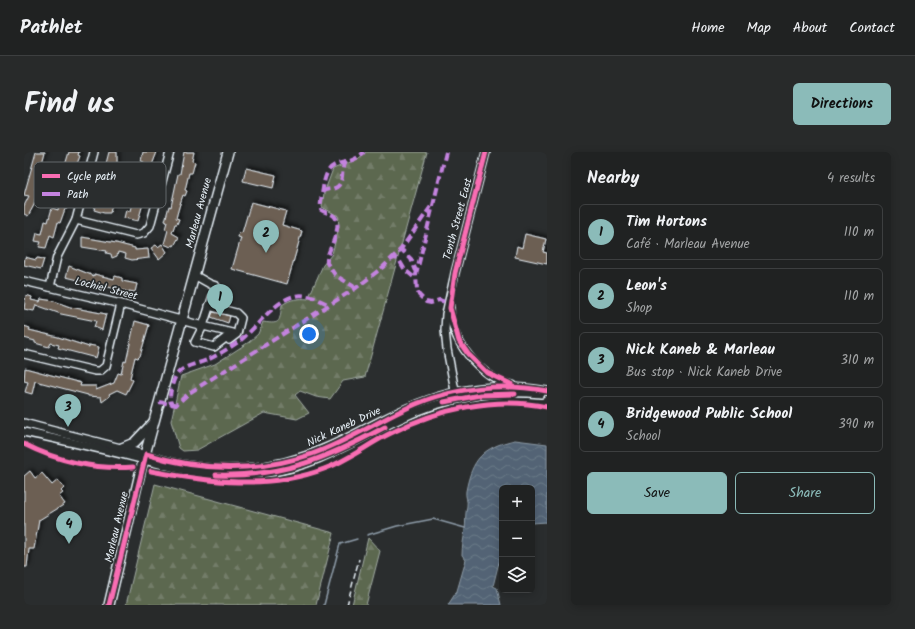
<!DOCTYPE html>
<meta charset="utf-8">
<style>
:root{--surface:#202222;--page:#282a2a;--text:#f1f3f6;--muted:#a2a4a5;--line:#3d3f40;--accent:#8bbbb9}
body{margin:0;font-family:Kalam,sans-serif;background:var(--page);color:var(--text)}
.controls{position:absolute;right:12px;bottom:12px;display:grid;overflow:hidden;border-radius:6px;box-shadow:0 2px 10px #0003}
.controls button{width:36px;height:36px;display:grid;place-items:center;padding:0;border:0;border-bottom:1px solid var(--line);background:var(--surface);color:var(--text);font:20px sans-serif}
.you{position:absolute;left:285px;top:182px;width:14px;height:14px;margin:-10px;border:3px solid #fff;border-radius:50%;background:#1a73e8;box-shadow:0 0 0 6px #1a73e833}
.badge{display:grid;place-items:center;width:26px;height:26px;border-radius:50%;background:var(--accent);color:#111;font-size:13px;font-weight:700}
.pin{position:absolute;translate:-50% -33px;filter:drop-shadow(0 1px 2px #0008)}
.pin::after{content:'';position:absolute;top:21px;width:14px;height:12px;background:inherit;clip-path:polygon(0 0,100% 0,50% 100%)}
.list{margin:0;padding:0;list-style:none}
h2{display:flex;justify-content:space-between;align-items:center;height:52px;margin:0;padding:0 16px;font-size:17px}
h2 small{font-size:13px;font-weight:400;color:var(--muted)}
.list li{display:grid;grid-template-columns:26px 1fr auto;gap:12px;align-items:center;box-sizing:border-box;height:56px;margin:0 8px 8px;padding:0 8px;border:1px solid var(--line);border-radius:6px}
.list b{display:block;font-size:15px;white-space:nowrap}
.list p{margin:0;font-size:13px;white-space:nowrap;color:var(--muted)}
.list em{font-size:13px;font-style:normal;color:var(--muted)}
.actions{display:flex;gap:8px;padding:12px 16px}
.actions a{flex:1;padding:9px 0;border:1px solid var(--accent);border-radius:6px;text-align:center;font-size:14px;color:var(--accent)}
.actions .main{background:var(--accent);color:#111}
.icon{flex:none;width:22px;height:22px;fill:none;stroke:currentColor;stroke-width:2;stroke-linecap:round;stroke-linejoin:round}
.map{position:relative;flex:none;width:523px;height:453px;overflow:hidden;border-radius:6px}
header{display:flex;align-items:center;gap:24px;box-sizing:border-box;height:56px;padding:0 20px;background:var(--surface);border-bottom:1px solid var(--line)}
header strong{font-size:19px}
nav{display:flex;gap:22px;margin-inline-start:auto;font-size:14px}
.intro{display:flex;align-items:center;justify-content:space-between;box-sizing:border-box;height:96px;padding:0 24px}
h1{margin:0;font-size:28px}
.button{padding:10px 18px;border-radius:6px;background:var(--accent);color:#111;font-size:14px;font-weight:700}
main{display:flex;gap:24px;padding:0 24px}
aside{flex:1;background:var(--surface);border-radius:6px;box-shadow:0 2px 10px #0003}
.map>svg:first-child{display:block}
</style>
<header>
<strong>Pathlet</strong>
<nav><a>Home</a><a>Map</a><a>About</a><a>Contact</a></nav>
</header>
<div class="intro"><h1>Find us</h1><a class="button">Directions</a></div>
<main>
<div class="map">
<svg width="523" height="453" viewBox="0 0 523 453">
<defs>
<pattern id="forest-firs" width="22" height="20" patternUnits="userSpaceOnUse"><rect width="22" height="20" fill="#5c674f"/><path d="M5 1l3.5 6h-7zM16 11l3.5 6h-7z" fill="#737d69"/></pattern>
<pattern id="water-waves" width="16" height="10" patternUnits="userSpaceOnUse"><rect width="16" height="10" fill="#526474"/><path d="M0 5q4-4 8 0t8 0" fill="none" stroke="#6b7b89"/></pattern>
<filter id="shadow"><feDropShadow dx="2.5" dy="-2.5" stdDeviation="2" flood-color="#0009"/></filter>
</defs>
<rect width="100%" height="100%" fill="#2a2d2e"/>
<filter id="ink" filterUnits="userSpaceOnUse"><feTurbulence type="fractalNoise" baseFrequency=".025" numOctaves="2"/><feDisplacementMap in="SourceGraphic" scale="8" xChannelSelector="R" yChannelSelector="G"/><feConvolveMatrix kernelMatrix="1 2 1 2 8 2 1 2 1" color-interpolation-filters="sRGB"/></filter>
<g filter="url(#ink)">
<g fill="url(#forest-firs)" stroke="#a2aca4">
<path d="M 342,0 L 403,0 L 341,225 L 319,229 L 306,247 L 292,245 L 276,239 L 271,243 L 285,261 L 273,267 L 240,261 L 173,298 L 159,299 L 155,296 L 147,269 L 157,224 L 191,212 L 225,190 L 234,182 L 239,170 C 258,173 255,169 258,153 C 266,147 275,146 284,147 L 299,113 L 308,102 L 315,75 L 314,64 L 298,55 L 300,41 L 309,17 L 334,7 Z"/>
<path d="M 131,332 L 310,381 L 292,453 L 102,453 Z"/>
<path d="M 344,386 L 356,399 L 342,453 L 328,453 Z"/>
</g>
<path fill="url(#water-waves)" stroke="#8e9ca9" d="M 491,288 L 523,292 L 523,370 L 508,371 L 508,336 L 478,336 L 478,398 L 469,434 L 473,436 L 477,453 L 424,453 L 433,439 L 442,408 L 438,403 C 438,394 440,386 441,378 C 442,370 441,363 443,354 C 444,349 441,344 442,339 C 448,307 459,295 491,288 Z"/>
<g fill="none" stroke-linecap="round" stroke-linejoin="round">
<g stroke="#8e9ca9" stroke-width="1.5">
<path d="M 343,383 L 373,374 L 409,367 L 441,376"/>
<path d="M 300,453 L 316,392 L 333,387"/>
</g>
</g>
<g fill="#6c5e53" stroke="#e8f1f8" filter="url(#shadow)">
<path d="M 12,0 L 21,0 L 11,37 L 13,38 L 10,53 L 4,64 L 0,62 L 0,54 L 5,44 L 0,43 Z"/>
<path d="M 45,0 L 55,0 L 54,3 L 56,4 L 51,17 L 52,17 L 43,57 L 41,57 L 36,71 L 34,70 L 30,85 L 26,83 L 22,96 L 15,95 L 17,90 L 11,89 L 13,81 L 18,82 L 21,69 L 24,70 L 28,56 L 34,58 L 36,48 L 33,47 L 34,41 L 35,36 L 38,36 L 40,28 L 37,27 Z"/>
<path d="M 85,0 L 93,0 L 93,21 L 91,28 L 86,27 L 84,35 L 86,36 L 82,51 L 88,52 L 86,61 L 80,61 L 70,58 Z"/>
<path d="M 119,0 L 133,0 L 128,13 L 130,13 L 114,69 L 100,66 L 102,58 L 106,59 L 114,26 L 116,27 L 120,10 L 117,9 Z"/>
<path d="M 160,0 L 170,0 L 168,9 L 171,10 L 168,21 L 165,21 L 161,38 L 163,39 L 161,44 L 159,43 L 155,55 L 152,66 L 155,67 L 153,72 L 151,72 L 148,81 L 155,85 L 150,94 L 148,93 L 147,95 L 140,92 L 144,78 L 141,77 L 143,70 L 141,69 L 145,54 L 147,55 L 154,22 L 156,22 Z"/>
<path d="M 222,16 L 252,23 L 249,36 L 219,29 Z"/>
<path d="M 227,50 L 262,59 L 258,73 L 278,79 L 263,132 L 208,117 L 217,86 L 214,85 L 215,80 L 218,81 Z"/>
<path d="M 501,82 L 522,87 L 519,100 L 523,101 L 523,112 L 491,105 L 493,94 L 498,96 Z"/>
<path d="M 58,85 L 92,91 L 111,96 L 111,98 L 124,97 L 125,106 L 108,108 L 101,106 L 102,102 L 94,100 L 93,104 L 88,106 L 87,102 L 82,101 L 83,99 L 58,95 Z"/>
<path d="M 138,92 L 143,100 L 135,107 L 127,96 L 132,93 L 134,95 Z"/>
<path d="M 1,105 L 12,108 L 13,106 L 20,107 L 17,117 L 0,113 Z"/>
<path d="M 45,114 L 70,124 L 70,122 L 90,127 L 91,124 L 98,126 L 98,129 L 113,132 L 111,140 L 105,139 L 105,140 L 42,125 Z"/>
<path d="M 2,143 L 8,145 L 7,148 L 16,150 L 17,147 L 30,149 L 46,155 L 82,162 L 78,178 L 70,175 L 72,169 L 37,162 L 12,153 L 10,159 L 0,157 Z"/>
<path d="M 189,160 L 206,164 L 204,171 L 187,165 Z"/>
<path d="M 111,169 L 125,173 L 116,204 L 114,206 L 111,205 L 106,226 L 109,228 L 102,242 L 93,238 L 85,242 L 86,244 L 78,250 L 77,245 L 64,244 L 64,243 L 11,229 L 8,242 L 1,240 L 4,230 L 0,229 L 1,216 L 57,231 L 56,234 L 72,234 L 72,238 L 90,231 L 94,221 L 97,222 L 100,209 L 102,210 Z"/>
<path d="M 0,174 L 6,176 L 5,178 L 34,185 L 65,195 L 65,193 L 75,195 L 72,206 L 34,196 L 35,193 L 27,191 L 25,195 L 11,191 L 11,189 L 0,186 Z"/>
<path d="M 6,319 L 11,326 L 18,321 L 28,333 L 34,328 L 40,336 L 37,339 L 39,341 L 35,344 L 41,352 L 15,368 L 10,397 L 5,397 L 3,415 L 0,415 L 0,324 Z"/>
</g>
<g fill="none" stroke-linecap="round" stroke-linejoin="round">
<g stroke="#e8f1f8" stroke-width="10">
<g id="minor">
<path d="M 52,68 L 112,83 L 120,81 L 126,74 L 146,0"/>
<path d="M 0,129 L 97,152 L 179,174 L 171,190 L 190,195 L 208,181 L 179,174 L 192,134 L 186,132 L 170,123"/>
<path d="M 26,135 L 33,105 L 52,68 L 70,0"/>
<path d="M 426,152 C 425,188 455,225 489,233"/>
<path d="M 185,154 L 212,161 L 217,166 L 213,182 L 205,188"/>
<path d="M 0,202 L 71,219 L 76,219 L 82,214 L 97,152"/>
<path d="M 432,244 L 423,197 L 421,178 L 422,162 L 431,121 L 462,0"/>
<path d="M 0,271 C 33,280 67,288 100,297 C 121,302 142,310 164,313 C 195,319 230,317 260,310 C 308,299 348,270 393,252 C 434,235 479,231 523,239"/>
<path d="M 0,280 C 36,288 73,296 109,305 C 157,318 191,328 243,321 C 293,314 331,288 376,267 C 419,246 469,237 517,242"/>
</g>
</g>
<g stroke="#e8f1f8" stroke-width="12">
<g id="major">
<path d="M 98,296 L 110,291 L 129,271"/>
<path d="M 85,453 L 117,317 L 204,0"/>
</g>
</g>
<use href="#minor" stroke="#2a2d2e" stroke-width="7"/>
<use href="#major" stroke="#2a2d2e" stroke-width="9"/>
<path stroke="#e8f1f8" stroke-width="1.5" stroke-dasharray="6 3" stroke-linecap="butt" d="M 323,453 L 335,407"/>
<g stroke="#c483df" stroke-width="4" stroke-dasharray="8 4" stroke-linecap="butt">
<path d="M 422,0 L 392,123 L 393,138 L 395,143 L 402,150 L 407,151 L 415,148 L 424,151"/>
<path d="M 298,40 C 303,36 308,38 313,35 C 321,29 316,16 322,8"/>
<path d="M 374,100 L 379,99 L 387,107 L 392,119"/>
<path d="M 366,108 L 371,106 L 375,108 L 381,118 L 392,127"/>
<path d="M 331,137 L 329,134 L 311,123 L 303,111 C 301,100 320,77 311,65 C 308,61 301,61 297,58 C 296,51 298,43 299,36 C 304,0 322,19 340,0"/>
<path d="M 135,250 L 152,253 L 165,241 L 332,136 L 359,115 L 377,97 L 408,53"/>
<path d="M 152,253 L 147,251 C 144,245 149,225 155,220 C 162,213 174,212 183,208 C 194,203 207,195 217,188 C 232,176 251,148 271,144 C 283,141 295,148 306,153"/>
</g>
<g stroke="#2a2d2e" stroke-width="8">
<g id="cycleway">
<path d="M 462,0 L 431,121 L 426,156 L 435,189 L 444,202 L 463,221 L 487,232"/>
<path d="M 420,250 L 456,243 L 491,242"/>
<path d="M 0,292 C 33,309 72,318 109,315"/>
<path d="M 127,319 C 183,330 245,338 300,317 C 325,308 344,292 367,281 C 414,257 471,244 523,255"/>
<path d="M 192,323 C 260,325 303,306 361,275"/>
<path d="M 85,453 L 122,302 C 176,319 234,321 288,302 C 325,289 357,267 392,252 C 433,235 479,231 523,239"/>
</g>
</g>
<use href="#cycleway" stroke="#f96db3" stroke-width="5"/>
</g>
</g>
<g text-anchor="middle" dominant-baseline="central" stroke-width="3.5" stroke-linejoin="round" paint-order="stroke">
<g font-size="11" fill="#e8f1f8" stroke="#2a2d2e">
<text transform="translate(175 61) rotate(-75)">Marleau Avenue</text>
<text transform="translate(434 67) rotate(-75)">Tenth Street East</text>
<text transform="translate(82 137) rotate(14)">Lochiel Street</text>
<text transform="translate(320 275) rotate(-25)">Nick Kaneb Drive</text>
<text transform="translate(93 375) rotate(-77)">Marleau Avenue</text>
</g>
</g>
<rect x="10" y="10" width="132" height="46" rx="6" fill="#2a2d2e" stroke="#63686b" stroke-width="1"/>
<rect x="18" y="22" width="18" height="4" fill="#f96db3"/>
<rect x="18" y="40" width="18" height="4" fill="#c483df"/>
<g font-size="11" fill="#e8f1f8">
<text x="43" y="28">Cycle path</text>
<text x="43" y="46">Path</text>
</g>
</svg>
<div class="controls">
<button>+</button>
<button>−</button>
<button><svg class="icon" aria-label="layers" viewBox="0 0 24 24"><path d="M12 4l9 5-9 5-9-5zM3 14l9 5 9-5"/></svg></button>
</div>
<div class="you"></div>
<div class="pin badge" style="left:196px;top:165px">1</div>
<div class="pin badge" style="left:242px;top:101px">2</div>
<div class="pin badge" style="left:44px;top:275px">3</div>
<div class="pin badge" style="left:45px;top:392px">4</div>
</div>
<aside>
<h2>Nearby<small>4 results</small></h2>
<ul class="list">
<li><span class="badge">1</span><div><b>Tim Hortons</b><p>Café · Marleau Avenue</p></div><em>110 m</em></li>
<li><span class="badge">2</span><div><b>Leon's</b><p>Shop</p></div><em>110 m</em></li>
<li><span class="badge">3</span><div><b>Nick Kaneb &amp; Marleau</b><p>Bus stop · Nick Kaneb Drive</p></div><em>310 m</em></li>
<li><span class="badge">4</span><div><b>Bridgewood Public School</b><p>School</p></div><em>390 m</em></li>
</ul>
<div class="actions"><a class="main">Save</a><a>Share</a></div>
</aside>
</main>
